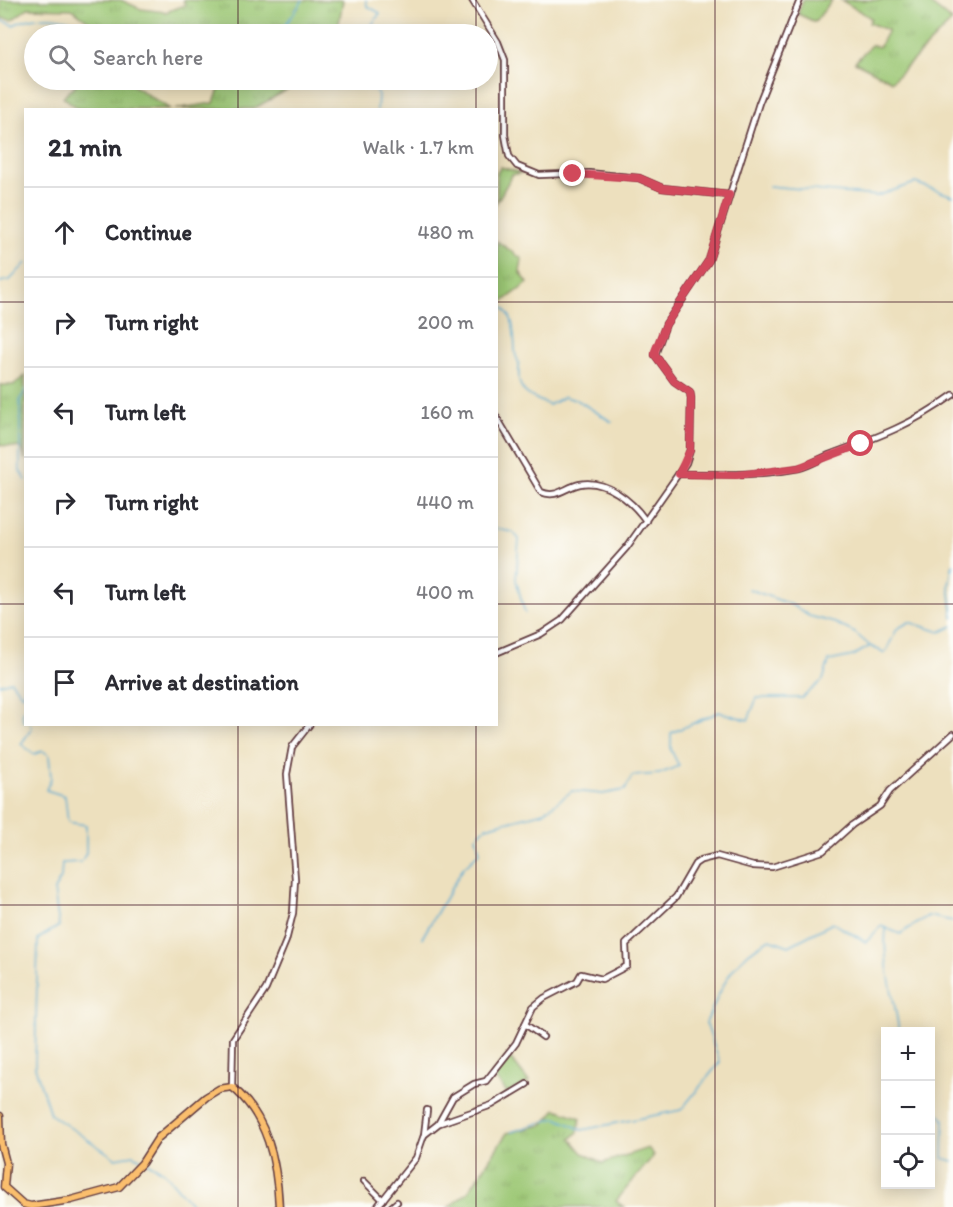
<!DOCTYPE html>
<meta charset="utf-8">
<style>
:root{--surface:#fff;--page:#f2f2f3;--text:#2b2b33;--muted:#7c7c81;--line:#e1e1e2}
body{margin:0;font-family:Itim,sans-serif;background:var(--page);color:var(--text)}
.controls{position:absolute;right:18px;bottom:18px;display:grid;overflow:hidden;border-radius:0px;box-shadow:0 3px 15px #0003}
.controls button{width:54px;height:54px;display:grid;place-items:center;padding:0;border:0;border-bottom:2px solid var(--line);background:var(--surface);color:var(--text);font:30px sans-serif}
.stop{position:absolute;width:18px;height:18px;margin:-14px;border:4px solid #d1495b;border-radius:50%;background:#fff}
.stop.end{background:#d1495b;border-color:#fff;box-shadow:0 2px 6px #0008}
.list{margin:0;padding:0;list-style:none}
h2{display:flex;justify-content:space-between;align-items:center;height:78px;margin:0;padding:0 24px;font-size:26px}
h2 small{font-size:20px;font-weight:400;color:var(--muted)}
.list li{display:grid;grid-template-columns:39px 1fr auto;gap:18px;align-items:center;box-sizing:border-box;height:90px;padding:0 24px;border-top:2px solid var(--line)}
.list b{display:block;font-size:22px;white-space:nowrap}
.list em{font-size:20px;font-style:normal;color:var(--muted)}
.icon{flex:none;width:33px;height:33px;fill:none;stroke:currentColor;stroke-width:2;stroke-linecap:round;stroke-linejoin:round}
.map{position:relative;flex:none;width:953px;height:1207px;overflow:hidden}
.search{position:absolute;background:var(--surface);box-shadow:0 3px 15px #0003;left:24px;top:24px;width:474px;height:66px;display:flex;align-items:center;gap:15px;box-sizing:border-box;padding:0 21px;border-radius:33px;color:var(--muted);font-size:22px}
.panel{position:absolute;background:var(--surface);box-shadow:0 3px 15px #0003;left:24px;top:108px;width:474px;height:618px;border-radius:0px}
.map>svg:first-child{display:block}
</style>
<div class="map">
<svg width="953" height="1207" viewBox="0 0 953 1207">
<defs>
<pattern id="grass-tufts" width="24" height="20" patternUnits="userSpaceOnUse" patternTransform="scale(1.5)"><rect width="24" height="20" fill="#9cc774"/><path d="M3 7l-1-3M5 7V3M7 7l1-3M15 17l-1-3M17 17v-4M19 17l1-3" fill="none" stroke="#88aa65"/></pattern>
</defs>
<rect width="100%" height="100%" fill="#fdfcf7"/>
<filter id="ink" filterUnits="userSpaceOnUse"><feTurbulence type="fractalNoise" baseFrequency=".0167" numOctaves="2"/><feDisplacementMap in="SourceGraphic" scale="12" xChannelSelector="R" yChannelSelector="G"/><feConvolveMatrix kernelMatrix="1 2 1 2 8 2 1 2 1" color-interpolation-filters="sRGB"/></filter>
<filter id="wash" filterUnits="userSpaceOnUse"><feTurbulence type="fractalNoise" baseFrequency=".008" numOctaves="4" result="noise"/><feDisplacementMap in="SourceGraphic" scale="24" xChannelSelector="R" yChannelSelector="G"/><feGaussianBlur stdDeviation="1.35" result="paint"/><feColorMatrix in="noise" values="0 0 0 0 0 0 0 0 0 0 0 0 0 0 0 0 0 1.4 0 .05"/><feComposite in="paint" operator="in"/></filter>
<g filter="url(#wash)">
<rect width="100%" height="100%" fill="#ede0be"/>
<g fill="url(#grass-tufts)" stroke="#737350" stroke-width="1.5">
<path d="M 0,0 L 121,0 L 141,9 L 166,12 L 185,5 L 183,0 L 343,0 L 337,34 L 106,34 L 72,9 L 28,8 L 12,20 L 1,18 Z"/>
<path d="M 841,0 L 925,0 L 952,21 L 892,81 L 855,62 L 871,45 L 879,47 L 888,30 L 869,23 L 871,18 Z"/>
<path d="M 66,80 L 125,80 L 170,109 L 79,109 L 63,97 L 76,85 Z"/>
<path d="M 222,80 L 305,80 L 253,109 L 174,109 L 214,103 Z"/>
<path d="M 501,167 L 521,173 L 512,175 L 497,202 L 497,173 Z"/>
<path d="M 497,241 L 522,259 L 520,272 L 528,283 L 497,306 Z"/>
<path d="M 25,376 L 25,460 L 22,448 L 0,445 L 0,385 L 13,385 Z"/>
<path d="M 556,1109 L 581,1118 L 578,1132 L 571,1139 L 583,1153 L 603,1163 L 648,1148 L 654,1155 L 616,1201 L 624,1207 L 449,1207 L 468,1192 L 507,1133 L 543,1125 Z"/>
</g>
<g fill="#9cc774" stroke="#737350" stroke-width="1.5">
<path d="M 803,0 L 832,0 L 815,22 L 798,14 Z"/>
<path d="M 508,1055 L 529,1082 L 507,1093 L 492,1074 Z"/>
</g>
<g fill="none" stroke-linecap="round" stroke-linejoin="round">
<g stroke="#56a9d1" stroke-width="1.5">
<path d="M 366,0 L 367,6 L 380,13 L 369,29 L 375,34"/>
<path d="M 0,20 L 13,25 C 41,12 71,15 97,34"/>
<path d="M 279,34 L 303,0"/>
<path d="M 368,80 L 378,95 L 377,110"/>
<path d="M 769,186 L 877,196 L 915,183 L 953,196"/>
<path d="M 0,282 L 10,280 L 26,263"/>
<path d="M 496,303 C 515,311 514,333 515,351 C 515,356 518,360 519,364 C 519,374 517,383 524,391 C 530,398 541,401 549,405 L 564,397 L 577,400 L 612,422"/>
<path d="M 26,389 L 20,400 L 20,471 L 26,480"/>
<path d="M 496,529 L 513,532 L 519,539 L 516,580 L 525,613"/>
<path d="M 953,564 L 949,585 L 953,618"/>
<path d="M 749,589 L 792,605 L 809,616 L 835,623 L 855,633 L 869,645"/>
<path d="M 0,684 L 11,681 L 22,695 L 26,686"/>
<path d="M 26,708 L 22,711 L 23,721 L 26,721"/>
<path d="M 30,724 L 32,728 L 21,744 L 34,754 L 43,751 L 49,755 L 51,778 L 46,790 L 65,796 L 68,822 L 86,825 L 86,853 L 81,862 L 62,863 L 61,878 L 54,890 L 59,926 L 38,939 L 35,1067 L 50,1114 L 115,1158 L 134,1155 L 141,1159"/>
<path d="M 886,929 C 882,962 895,998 899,1032"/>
<path d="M 422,938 L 463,868 L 480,852 L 476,837 L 486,827 L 544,812 L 572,791 L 603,794 L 625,790 L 632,776 L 659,774 L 679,766 L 671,750 L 671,733 L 719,712 L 748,720 L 757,698 L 802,698 L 823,680 L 829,661 L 853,656 L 870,646 L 885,653 L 897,629 L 909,622 L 940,632 L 953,626"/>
<path d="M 930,1104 L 944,1119 L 943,1158 L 953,1161"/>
<path d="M 511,1132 L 556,1118 L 582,1130 L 681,1110 L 720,1062 L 706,1023 C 723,985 731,959 770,939 L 789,946 L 833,923 L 866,942 L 881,926 L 900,934 L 928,916 L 953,921"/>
<path d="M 145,1161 L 164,1172 L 194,1207"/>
</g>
</g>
</g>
<g filter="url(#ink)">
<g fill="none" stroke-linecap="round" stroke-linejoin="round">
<g stroke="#623c41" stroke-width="8">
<g id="minor">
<path d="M 472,0 L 498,42 L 505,60 L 505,135 L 509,156 L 517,166 L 539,175 L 589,173 L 639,178 L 662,188 L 729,195"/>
<path d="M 496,416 L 541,492 C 557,499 565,487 580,484 C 606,479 632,501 646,521"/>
<path d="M 679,474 C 719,474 760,476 799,468 C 809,466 819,459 829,455 C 878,437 910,426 953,395"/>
<path d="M 496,653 L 541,634 L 562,620 L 627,547 L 686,463 L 690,450 L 691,398 L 690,392 L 674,381 L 655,355 L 666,324 L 709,260 L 759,103 L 800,0"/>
<path d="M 525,1024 L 543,1037"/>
<path d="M 232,1087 L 233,1039 L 266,989 L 286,941 L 293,913 L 295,879 L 287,774 L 292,747 L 310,724"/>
<path d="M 440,1123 L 492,1105 L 527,1084"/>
<path d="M 424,1135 L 427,1110"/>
<path d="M 364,1181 L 383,1200"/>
<path d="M 377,1207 L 416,1158 L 424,1135 L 438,1124 L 453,1097 L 474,1084 L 486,1081 L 516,1043 L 533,1007 L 544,998 L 577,981 L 581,974 L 602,979 L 627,966 L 626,944 L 676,897 L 695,864 L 701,860 L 717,856 L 753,866 L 772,867 L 823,851 L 852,825 L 880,806 L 890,791 L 953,734"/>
<path d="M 391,1207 L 397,1202"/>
</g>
</g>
<g stroke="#623c41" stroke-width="9">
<path id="major" d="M 0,1116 L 1,1144 L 6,1163 L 4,1187 L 23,1204 L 31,1206 L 71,1200 L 119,1187 L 142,1163 L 158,1138 L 206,1097 L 219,1089 L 232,1087 C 268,1116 277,1163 279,1207"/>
</g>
<use href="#minor" stroke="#fff" stroke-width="4.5"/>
<use href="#major" stroke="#fabe6d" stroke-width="6"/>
</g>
</g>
<g fill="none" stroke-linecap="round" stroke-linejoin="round" filter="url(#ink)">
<path stroke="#d1495b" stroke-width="8" d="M 573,174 L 639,178 L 662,188 L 729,195 L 709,260 L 666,324 L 655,351 L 655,355 L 674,381 L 690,392 L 691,398 L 690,450 L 679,474 L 737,475 L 798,468 L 861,444"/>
</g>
<path fill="none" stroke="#4a1f2b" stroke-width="1.5" stroke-opacity="0.55" d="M 238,0 L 238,34M 476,0 L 476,34M 715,0 L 715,1207M 238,80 L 238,110M 476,80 L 476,110M 0,302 L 26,302M 496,302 L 953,302M 0,604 L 26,604M 496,604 L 953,604M 238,724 L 238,1207M 476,724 L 476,1207M 0,905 L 953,905"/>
</svg>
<div class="controls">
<button>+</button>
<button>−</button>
<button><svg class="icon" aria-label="locate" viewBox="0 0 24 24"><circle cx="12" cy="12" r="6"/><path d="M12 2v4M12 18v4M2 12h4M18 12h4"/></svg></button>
</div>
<div class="stop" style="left:861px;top:444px"></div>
<div class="stop end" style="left:573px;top:174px"></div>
<div class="search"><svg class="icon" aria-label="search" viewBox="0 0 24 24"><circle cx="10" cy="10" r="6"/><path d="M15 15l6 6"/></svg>Search here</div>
<section class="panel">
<h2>21 min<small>Walk · 1.7 km</small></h2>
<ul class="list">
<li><svg class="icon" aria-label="ahead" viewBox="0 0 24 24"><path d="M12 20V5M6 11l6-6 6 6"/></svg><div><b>Continue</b></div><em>480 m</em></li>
<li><svg class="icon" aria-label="right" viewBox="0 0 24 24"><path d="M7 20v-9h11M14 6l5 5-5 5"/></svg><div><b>Turn right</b></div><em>200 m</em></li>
<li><svg class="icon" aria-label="left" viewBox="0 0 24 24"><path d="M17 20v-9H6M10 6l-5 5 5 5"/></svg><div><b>Turn left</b></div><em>160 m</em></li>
<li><svg class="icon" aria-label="right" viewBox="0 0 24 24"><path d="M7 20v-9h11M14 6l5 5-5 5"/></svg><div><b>Turn right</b></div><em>440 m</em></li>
<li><svg class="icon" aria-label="left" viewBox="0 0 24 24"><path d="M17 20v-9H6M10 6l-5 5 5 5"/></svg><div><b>Turn left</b></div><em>400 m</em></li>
<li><svg class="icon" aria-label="arrive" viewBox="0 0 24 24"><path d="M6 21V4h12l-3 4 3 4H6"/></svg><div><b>Arrive at destination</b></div></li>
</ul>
</section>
</div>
